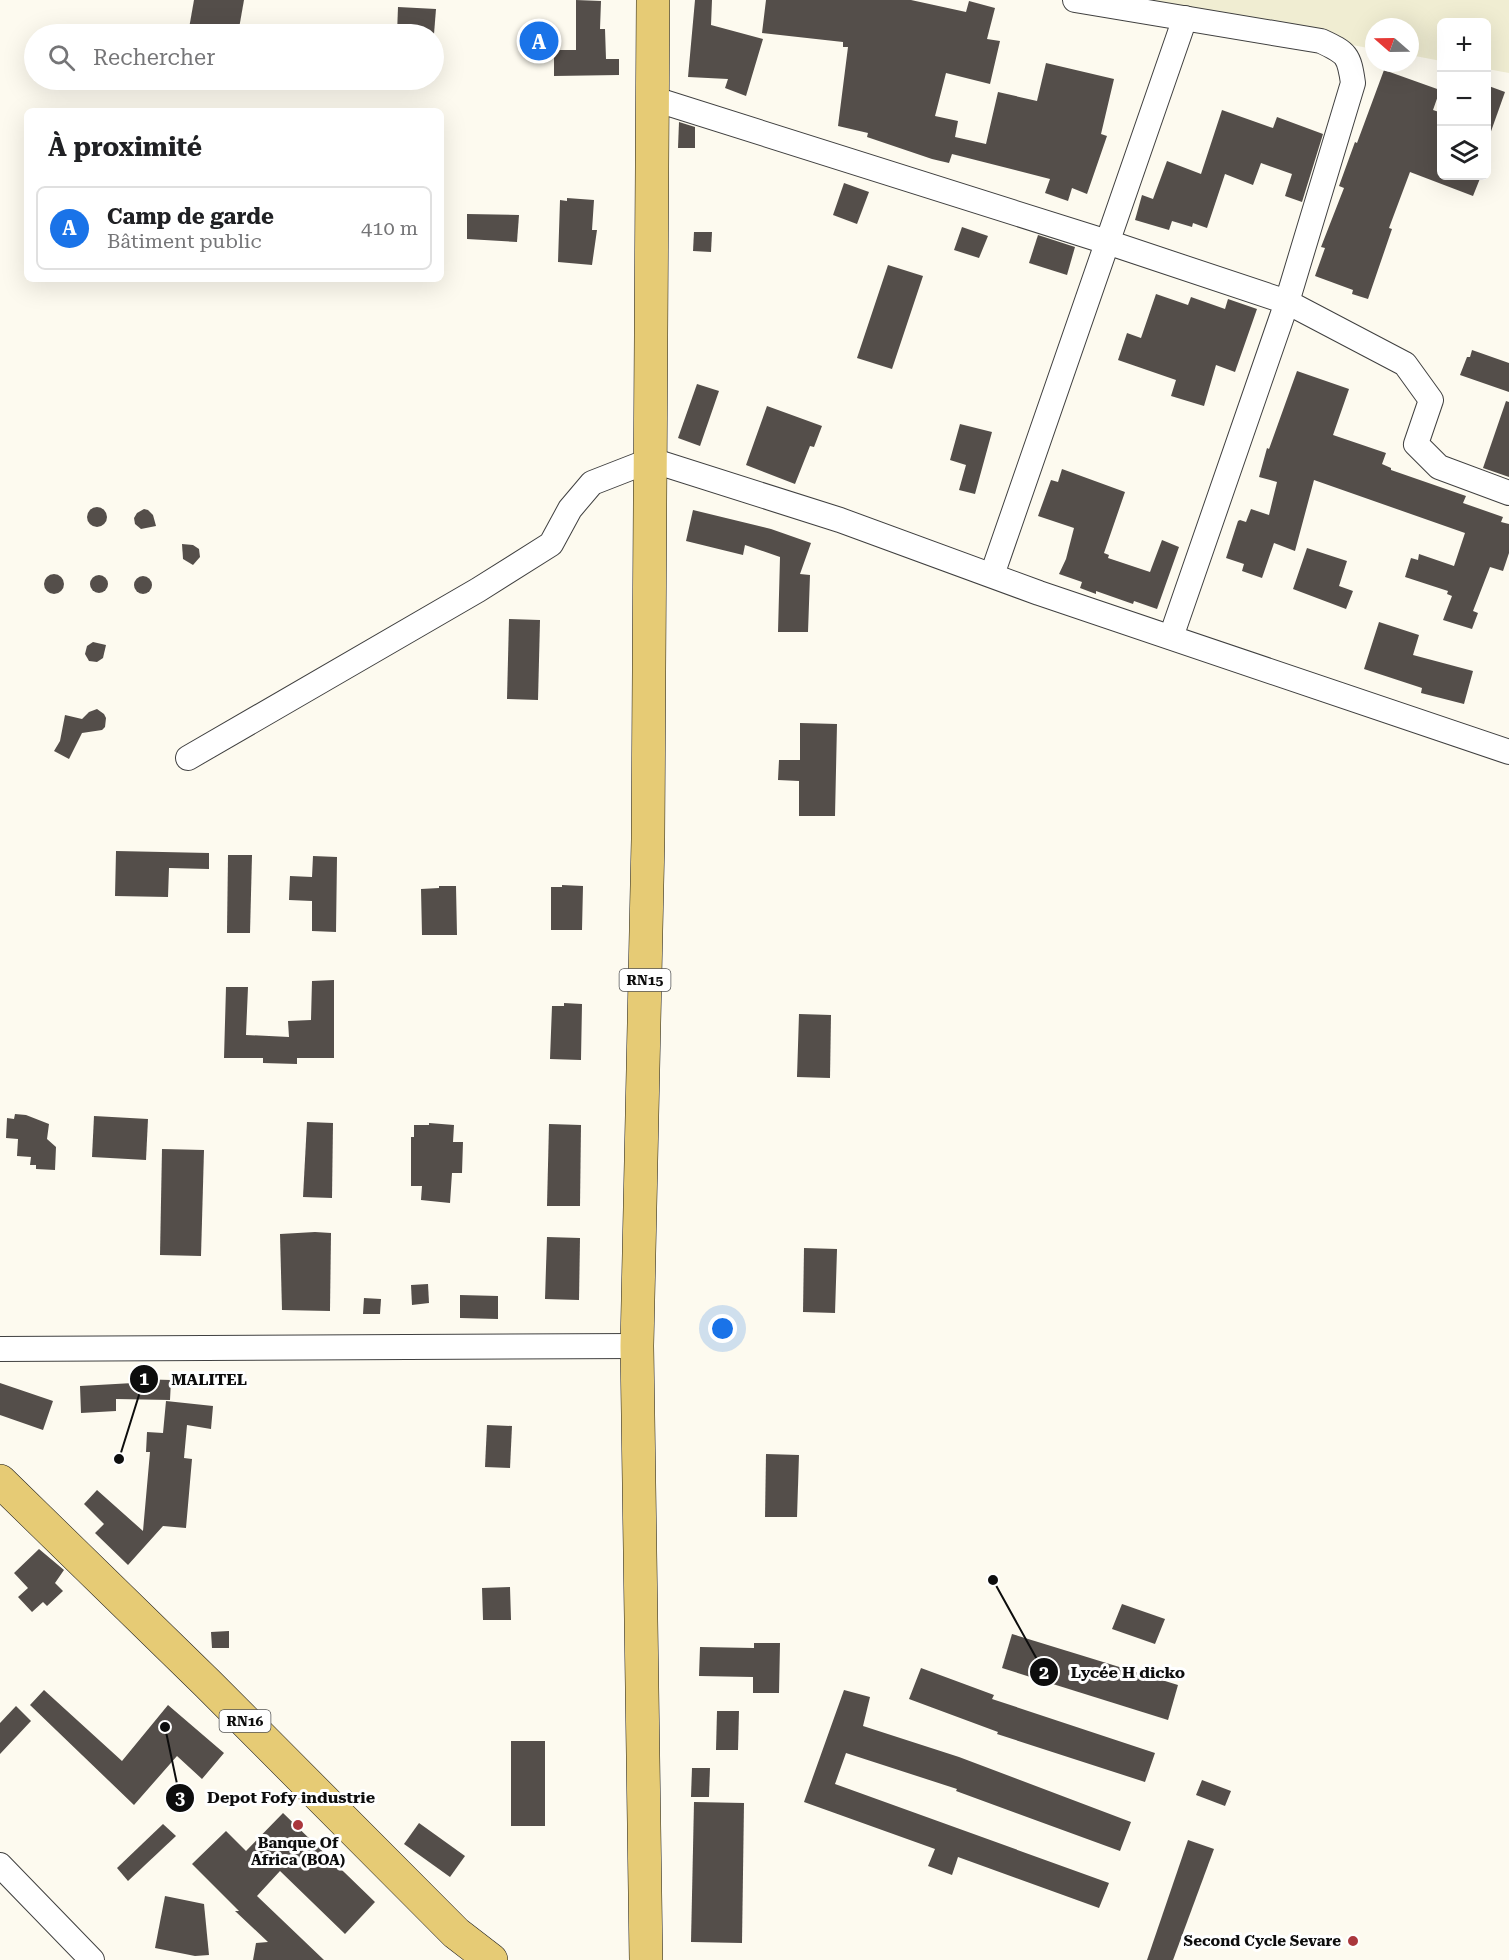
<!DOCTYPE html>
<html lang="fr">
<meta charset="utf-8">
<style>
:root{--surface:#fff;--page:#f6f6f6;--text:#202124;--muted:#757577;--line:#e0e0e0;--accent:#1a73e8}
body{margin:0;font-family:"Roboto Serif",serif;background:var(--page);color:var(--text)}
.controls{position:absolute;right:18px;top:18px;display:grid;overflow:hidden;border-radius:9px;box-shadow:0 6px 24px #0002}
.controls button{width:54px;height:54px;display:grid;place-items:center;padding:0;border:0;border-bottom:2px solid var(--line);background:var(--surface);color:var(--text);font:30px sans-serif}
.compass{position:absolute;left:1365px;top:18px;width:54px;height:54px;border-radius:50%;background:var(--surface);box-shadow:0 6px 24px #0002;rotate:290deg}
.you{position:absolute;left:723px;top:1329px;width:21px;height:21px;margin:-15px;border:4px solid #fff;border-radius:50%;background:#1a73e8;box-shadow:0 0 0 9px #1a73e833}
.badge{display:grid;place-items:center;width:39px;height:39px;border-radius:50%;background:var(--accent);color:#fff;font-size:20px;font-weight:700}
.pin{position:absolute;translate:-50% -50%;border:3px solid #fff;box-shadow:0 2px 6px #0006}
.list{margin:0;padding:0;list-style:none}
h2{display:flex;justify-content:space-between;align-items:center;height:78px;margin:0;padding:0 24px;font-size:26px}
h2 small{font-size:20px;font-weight:400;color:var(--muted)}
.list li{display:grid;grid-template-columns:39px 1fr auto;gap:18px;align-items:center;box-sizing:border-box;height:84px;margin:0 12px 12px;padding:0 12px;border:2px solid var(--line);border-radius:9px}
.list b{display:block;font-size:22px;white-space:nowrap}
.list p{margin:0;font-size:20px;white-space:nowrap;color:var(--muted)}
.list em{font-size:20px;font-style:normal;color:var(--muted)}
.icon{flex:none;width:33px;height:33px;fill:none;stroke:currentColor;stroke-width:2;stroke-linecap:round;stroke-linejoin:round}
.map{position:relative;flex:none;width:1509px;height:1960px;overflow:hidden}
.search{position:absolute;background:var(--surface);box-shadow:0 6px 24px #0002;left:24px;top:24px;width:420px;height:66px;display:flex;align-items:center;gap:15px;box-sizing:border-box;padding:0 21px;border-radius:33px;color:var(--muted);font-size:22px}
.panel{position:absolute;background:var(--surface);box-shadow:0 6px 24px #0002;left:24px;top:108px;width:420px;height:174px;border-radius:9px}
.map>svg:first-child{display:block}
</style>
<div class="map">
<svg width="1509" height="1960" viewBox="0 0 1509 1960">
<rect width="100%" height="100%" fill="#fdfaef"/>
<path fill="#f0edd2" d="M 1102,0 L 1509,0 L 1509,73 L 1487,69 L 1486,22 L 1442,22 L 1441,61 L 1410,55 L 1410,27 L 1374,27 L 1374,49 Z"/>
<g fill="#544e4a">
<path d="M 194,0 L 244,0 L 238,34 L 188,34 Z"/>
<path d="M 576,0 L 601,1 L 600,29 L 605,29 L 606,59 L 619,59 L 619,75 L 554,76 L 554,50 L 576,50 Z"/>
<path d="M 695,0 L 712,0 L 711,25 L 763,39 L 746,96 L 725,88 L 728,79 L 688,77 Z"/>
<path d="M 766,0 L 911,0 L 966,12 L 969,1 L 995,8 L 987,39 L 1000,41 L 990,84 L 946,73 L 935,116 L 958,121 L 955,137 L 986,144 L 998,92 L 1037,101 L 1046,63 L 1114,79 L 1101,134 L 1107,136 L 1087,194 L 1072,188 L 1068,201 L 1045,193 L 1050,179 L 952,154 L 949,163 L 932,159 L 867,137 L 868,133 L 838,126 L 848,47 L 843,47 L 843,42 L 762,33 Z"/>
<path d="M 398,7 L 436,9 L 434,34 L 397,34 Z"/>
<path d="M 1384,70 L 1440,90 L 1433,110 L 1442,113 L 1442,176 L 1481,176 L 1473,196 L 1410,172 L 1389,228 L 1392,229 L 1368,299 L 1352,294 L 1353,290 L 1315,276 L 1325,248 L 1321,247 L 1344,188 L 1339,186 L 1355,142 L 1357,143 Z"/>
<path d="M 1486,85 L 1505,92 L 1489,137 L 1486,137 Z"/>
<path d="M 1222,110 L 1273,128 L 1277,117 L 1323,134 L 1302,202 L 1285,196 L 1292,174 L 1261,163 L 1253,185 L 1225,174 L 1207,228 L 1193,223 L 1192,227 L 1172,221 L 1169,230 L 1135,220 L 1142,195 L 1153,199 L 1167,161 L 1201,174 Z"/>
<path d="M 679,122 L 695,127 L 695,148 L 678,148 Z"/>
<path d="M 844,183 L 869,192 L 857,224 L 833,215 Z"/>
<path d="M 567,198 L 594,200 L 592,230 L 597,230 L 592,265 L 558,262 L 560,200 L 567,201 Z"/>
<path d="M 467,214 L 519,215 L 517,242 L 467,239 Z"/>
<path d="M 962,227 L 988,236 L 979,258 L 954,250 Z"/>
<path d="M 694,232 L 712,232 L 711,252 L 693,251 Z"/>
<path d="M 1038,235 L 1075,247 L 1067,275 L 1029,263 Z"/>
<path d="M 888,265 L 923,276 L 892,369 L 857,358 Z"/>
<path d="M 1156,294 L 1188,305 L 1191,297 L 1225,309 L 1228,299 L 1257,309 L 1235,372 L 1216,365 L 1204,406 L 1171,396 L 1176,380 L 1118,360 L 1127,333 L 1141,338 Z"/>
<path d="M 1472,350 L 1509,363 L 1509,392 L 1460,375 L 1467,357 L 1470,357 Z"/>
<path d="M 1297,371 L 1349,389 L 1333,435 L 1386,453 L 1382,464 L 1391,468 L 1391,470 L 1466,496 L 1463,503 L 1503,517 L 1501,522 L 1509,524 L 1509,553 L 1503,571 L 1490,567 L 1473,611 L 1478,613 L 1472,629 L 1443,620 L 1452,596 L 1447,594 L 1448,591 L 1405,577 L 1411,558 L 1418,560 L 1419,554 L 1454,566 L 1465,533 L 1314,480 L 1295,551 L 1274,543 L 1262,578 L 1242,571 L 1244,564 L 1226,558 L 1238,521 L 1240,520 L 1246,522 L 1251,509 L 1269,515 L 1277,482 L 1259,477 L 1267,448 L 1269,449 Z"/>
<path d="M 697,384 L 719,391 L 700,446 L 678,438 Z"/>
<path d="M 1506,401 L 1509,402 L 1509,477 L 1483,468 Z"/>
<path d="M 767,406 L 822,426 L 814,447 L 810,446 L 795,484 L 746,465 Z"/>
<path d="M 960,424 L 992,432 L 975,494 L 959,490 L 966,465 L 950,460 Z"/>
<path d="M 1062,469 L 1125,492 L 1104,553 L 1109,555 L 1108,558 L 1150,572 L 1162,540 L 1179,547 L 1157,609 L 1134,601 L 1133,604 L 1096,591 L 1096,594 L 1080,588 L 1082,582 L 1059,574 L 1066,559 L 1074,528 L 1038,516 L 1051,480 L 1058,482 Z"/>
<circle cx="97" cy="517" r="10"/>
<path d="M 144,509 L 148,510 L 153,515 L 156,526 L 141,529 L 135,524 L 134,518 L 137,513 Z"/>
<path d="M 693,510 L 771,529 L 811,543 L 800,574 L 810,575 L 808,632 L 778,632 L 780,557 L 745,545 L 743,555 L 686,541 Z"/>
<path d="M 182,544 L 193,545 L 199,549 L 200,557 L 193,565 L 183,559 Z"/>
<path d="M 1307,548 L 1347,561 L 1339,586 L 1353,591 L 1346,609 L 1293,589 Z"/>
<circle cx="54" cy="584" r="10"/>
<circle cx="99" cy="584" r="9"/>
<circle cx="143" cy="585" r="9"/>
<path d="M 509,619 L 540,620 L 538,700 L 507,699 Z"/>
<path d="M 1379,622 L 1419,635 L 1413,655 L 1473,671 L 1464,704 L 1421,693 L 1422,688 L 1364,669 Z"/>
<path d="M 93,642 L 106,645 L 103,658 L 97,662 L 89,661 L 85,654 L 87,646 Z"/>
<path d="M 97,709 L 104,714 L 106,718 L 105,727 L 102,730 L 82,733 L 69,759 L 54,751 L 60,741 L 65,715 L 82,719 L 89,712 Z"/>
<path d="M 800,723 L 837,724 L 835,816 L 799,816 L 799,781 L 778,780 L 779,760 L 800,760 Z"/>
<path d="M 116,851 L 209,853 L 209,869 L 169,868 L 168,897 L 115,896 Z"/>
<path d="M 228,855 L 252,855 L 250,933 L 227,933 Z"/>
<path d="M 313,856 L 337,857 L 336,932 L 312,931 L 312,901 L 289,900 L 290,876 L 312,877 Z"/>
<path d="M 562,885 L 583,886 L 582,930 L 551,930 L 551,887 L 562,887 Z"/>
<path d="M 439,886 L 456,886 L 457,935 L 422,935 L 421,889 L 439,888 Z"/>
<path d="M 334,980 L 334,1058 L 297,1058 L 297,1064 L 263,1063 L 263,1058 L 224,1058 L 226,987 L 248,987 L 246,1035 L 289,1037 L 288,1021 L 311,1020 L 312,981 Z"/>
<path d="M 564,1003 L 582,1004 L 581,1060 L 550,1059 L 552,1006 L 564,1006 Z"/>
<path d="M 799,1014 L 831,1015 L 830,1078 L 797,1077 Z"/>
<path d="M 15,1114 L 26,1115 L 49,1124 L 47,1139 L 56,1147 L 55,1170 L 36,1169 L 36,1165 L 30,1165 L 31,1157 L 17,1156 L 18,1139 L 6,1138 L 7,1118 L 14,1119 Z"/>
<path d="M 94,1116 L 148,1119 L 146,1160 L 92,1157 Z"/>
<path d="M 307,1122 L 333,1123 L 332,1198 L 303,1197 Z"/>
<path d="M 429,1123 L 454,1125 L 453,1142 L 463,1142 L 462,1173 L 452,1173 L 450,1203 L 421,1200 L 422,1186 L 411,1186 L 411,1137 L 414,1137 L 414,1125 L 429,1125 Z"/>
<path d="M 549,1124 L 581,1125 L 580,1206 L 547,1206 Z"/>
<path d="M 162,1149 L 204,1150 L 201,1256 L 160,1255 Z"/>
<path d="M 315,1232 L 331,1233 L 330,1311 L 282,1310 L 280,1234 Z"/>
<path d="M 547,1237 L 580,1238 L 579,1300 L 545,1299 Z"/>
<path d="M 804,1248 L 837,1249 L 835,1313 L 803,1312 Z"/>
<path d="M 428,1284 L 429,1303 L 412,1305 L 411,1285 Z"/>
<path d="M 460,1295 L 498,1296 L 498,1319 L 460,1318 Z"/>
<path d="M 364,1298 L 381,1299 L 380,1314 L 363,1314 Z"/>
<path d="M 133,1379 L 171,1380 L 170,1400 L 116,1399 L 116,1411 L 81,1413 L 80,1386 L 133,1383 Z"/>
<path d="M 0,1383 L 53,1401 L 43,1430 L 0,1415 Z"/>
<path d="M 166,1401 L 213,1406 L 211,1429 L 187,1425 L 184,1458 L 192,1459 L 186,1528 L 163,1526 L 128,1565 L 95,1533 L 104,1524 L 84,1504 L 97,1490 L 143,1531 L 150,1452 L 146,1452 L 147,1432 L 163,1433 Z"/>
<path d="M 487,1425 L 512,1426 L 510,1468 L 485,1467 Z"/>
<path d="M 766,1454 L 799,1455 L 797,1517 L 765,1517 Z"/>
<path d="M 39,1549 L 64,1570 L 55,1583 L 63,1591 L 47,1606 L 43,1602 L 32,1612 L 18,1597 L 28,1588 L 14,1573 Z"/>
<path d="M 510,1587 L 511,1620 L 483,1620 L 482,1588 Z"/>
<path d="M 1122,1604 L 1165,1619 L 1155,1644 L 1112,1629 Z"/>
<path d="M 229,1631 L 229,1648 L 212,1648 L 211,1632 Z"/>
<path d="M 1012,1634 L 1178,1685 L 1168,1720 L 1002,1668 Z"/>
<path d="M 754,1643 L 780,1643 L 779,1693 L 753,1693 L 753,1677 L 699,1676 L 700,1647 L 754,1648 Z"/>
<path d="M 921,1668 L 994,1695 L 992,1699 L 1155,1753 L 1145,1782 L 997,1734 L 998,1732 L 909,1699 Z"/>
<path d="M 44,1690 L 122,1761 L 168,1705 L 224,1753 L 202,1779 L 177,1756 L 134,1805 L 30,1705 Z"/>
<path d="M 844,1690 L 870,1697 L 863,1726 L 959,1757 L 1131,1822 L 1120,1851 L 956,1791 L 957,1789 L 846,1753 L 835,1784 L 1109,1883 L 1099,1908 L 958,1857 L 952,1875 L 928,1866 L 935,1849 L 804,1802 Z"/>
<path d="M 16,1706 L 31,1721 L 0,1754 L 0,1723 Z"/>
<path d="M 717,1711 L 739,1711 L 738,1750 L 716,1750 Z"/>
<rect x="511" y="1741" width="34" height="85"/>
<path d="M 692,1768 L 710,1768 L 709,1797 L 691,1797 Z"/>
<path d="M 1202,1780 L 1231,1791 L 1225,1806 L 1196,1795 Z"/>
<path d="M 694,1802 L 744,1803 L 742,1943 L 691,1942 Z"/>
<path d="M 283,1813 L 375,1902 L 345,1934 L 280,1871 L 257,1896 L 324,1960 L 253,1960 L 256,1943 L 268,1942 L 235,1911 L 239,1911 L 192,1864 L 226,1831 L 246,1851 Z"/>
<path d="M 419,1823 L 465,1856 L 450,1877 L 404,1844 Z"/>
<path d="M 163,1824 L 176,1836 L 128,1881 L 117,1868 Z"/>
<path d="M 1188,1840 L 1214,1849 L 1173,1960 L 1147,1960 Z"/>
<path d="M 165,1896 L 204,1904 L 209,1955 L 195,1956 L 155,1948 Z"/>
</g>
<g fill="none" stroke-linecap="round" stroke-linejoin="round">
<g stroke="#404040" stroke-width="26">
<g id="street">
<path d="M 1075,0 L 1321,41 C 1347,53 1349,55 1353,83 L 1287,302 L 1171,637"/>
<path d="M 651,98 L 1107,242 L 1287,302 L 1405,364 L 1431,400 L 1416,444 L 1439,467 L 1509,493"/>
<path d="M 992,575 L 1185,18"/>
<path d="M 188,758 L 478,590 L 551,544 L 570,509 L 592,483 L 651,460 L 840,520 L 1039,593 L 1509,752"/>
<path d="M 0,1349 L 637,1346"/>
<path d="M 0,1865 L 92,1960"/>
</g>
</g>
<g stroke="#1e1e1e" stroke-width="34">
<g id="primary">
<path d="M 0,1481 L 208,1684 L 456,1933 L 491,1960"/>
<path d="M 646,1960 L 637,1346 L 648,839 L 653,0"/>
</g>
</g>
<use href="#street" stroke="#fff" stroke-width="24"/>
<use href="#primary" stroke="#e6cb75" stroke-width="33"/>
</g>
<g fill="#aa373c" stroke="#fff" stroke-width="2">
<circle cx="298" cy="1825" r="6"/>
<circle cx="1353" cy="1941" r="6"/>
</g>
<g text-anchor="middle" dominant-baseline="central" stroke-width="6" stroke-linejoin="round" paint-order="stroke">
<g fill="#fff" stroke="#565656" stroke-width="1.5">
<rect x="619.5" y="969" width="51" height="22" rx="4.5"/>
<rect x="219.5" y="1710" width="51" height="22" rx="4.5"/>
</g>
<g font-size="14" font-weight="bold" fill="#0d0d0d">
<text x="645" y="980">RN15</text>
<text x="245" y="1721">RN16</text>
</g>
<g font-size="15" font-weight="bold" fill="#0d0d0d" stroke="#fff">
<text x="298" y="1843">Banque Of<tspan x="298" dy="17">Africa (BOA)</tspan></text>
<text x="1341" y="1941" text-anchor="end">Second Cycle Sevare</text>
</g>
</g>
<path fill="none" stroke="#0d0d0d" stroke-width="2" d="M119 1459L144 1379M993 1580L1044 1672M165 1727L180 1798"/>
<g fill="#0d0d0d" stroke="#fff" stroke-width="2">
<circle cx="119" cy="1459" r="6"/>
<circle cx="993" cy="1580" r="6"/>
<circle cx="165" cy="1727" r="6"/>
<circle cx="144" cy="1379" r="15"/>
<circle cx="1044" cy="1672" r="15"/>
<circle cx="180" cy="1798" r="15"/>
</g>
<g font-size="18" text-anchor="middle" font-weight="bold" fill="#fff">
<text x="144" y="1385">1</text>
<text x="1044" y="1679">2</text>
<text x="180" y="1804">3</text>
</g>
<g font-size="16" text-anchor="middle" font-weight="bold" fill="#0d0d0d" stroke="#fff" stroke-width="6" stroke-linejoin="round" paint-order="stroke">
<text x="209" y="1385">MALITEL</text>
<text x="1128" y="1678">Lycée H dicko</text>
<text x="291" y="1803">Depot Fofy industrie</text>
</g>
</svg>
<div class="controls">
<button>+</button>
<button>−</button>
<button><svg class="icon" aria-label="layers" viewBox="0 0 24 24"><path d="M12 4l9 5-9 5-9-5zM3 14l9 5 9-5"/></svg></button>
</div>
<svg class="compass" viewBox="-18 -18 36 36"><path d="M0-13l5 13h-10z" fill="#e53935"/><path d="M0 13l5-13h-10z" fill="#757577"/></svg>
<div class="you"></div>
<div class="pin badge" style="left:539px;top:41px">A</div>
<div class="search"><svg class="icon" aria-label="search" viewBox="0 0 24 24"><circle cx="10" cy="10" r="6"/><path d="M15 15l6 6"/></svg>Rechercher</div>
<section class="panel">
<h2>À proximité<small></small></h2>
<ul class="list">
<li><span class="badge">A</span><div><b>Camp de garde</b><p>Bâtiment public</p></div><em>410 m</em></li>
</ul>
</section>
</div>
